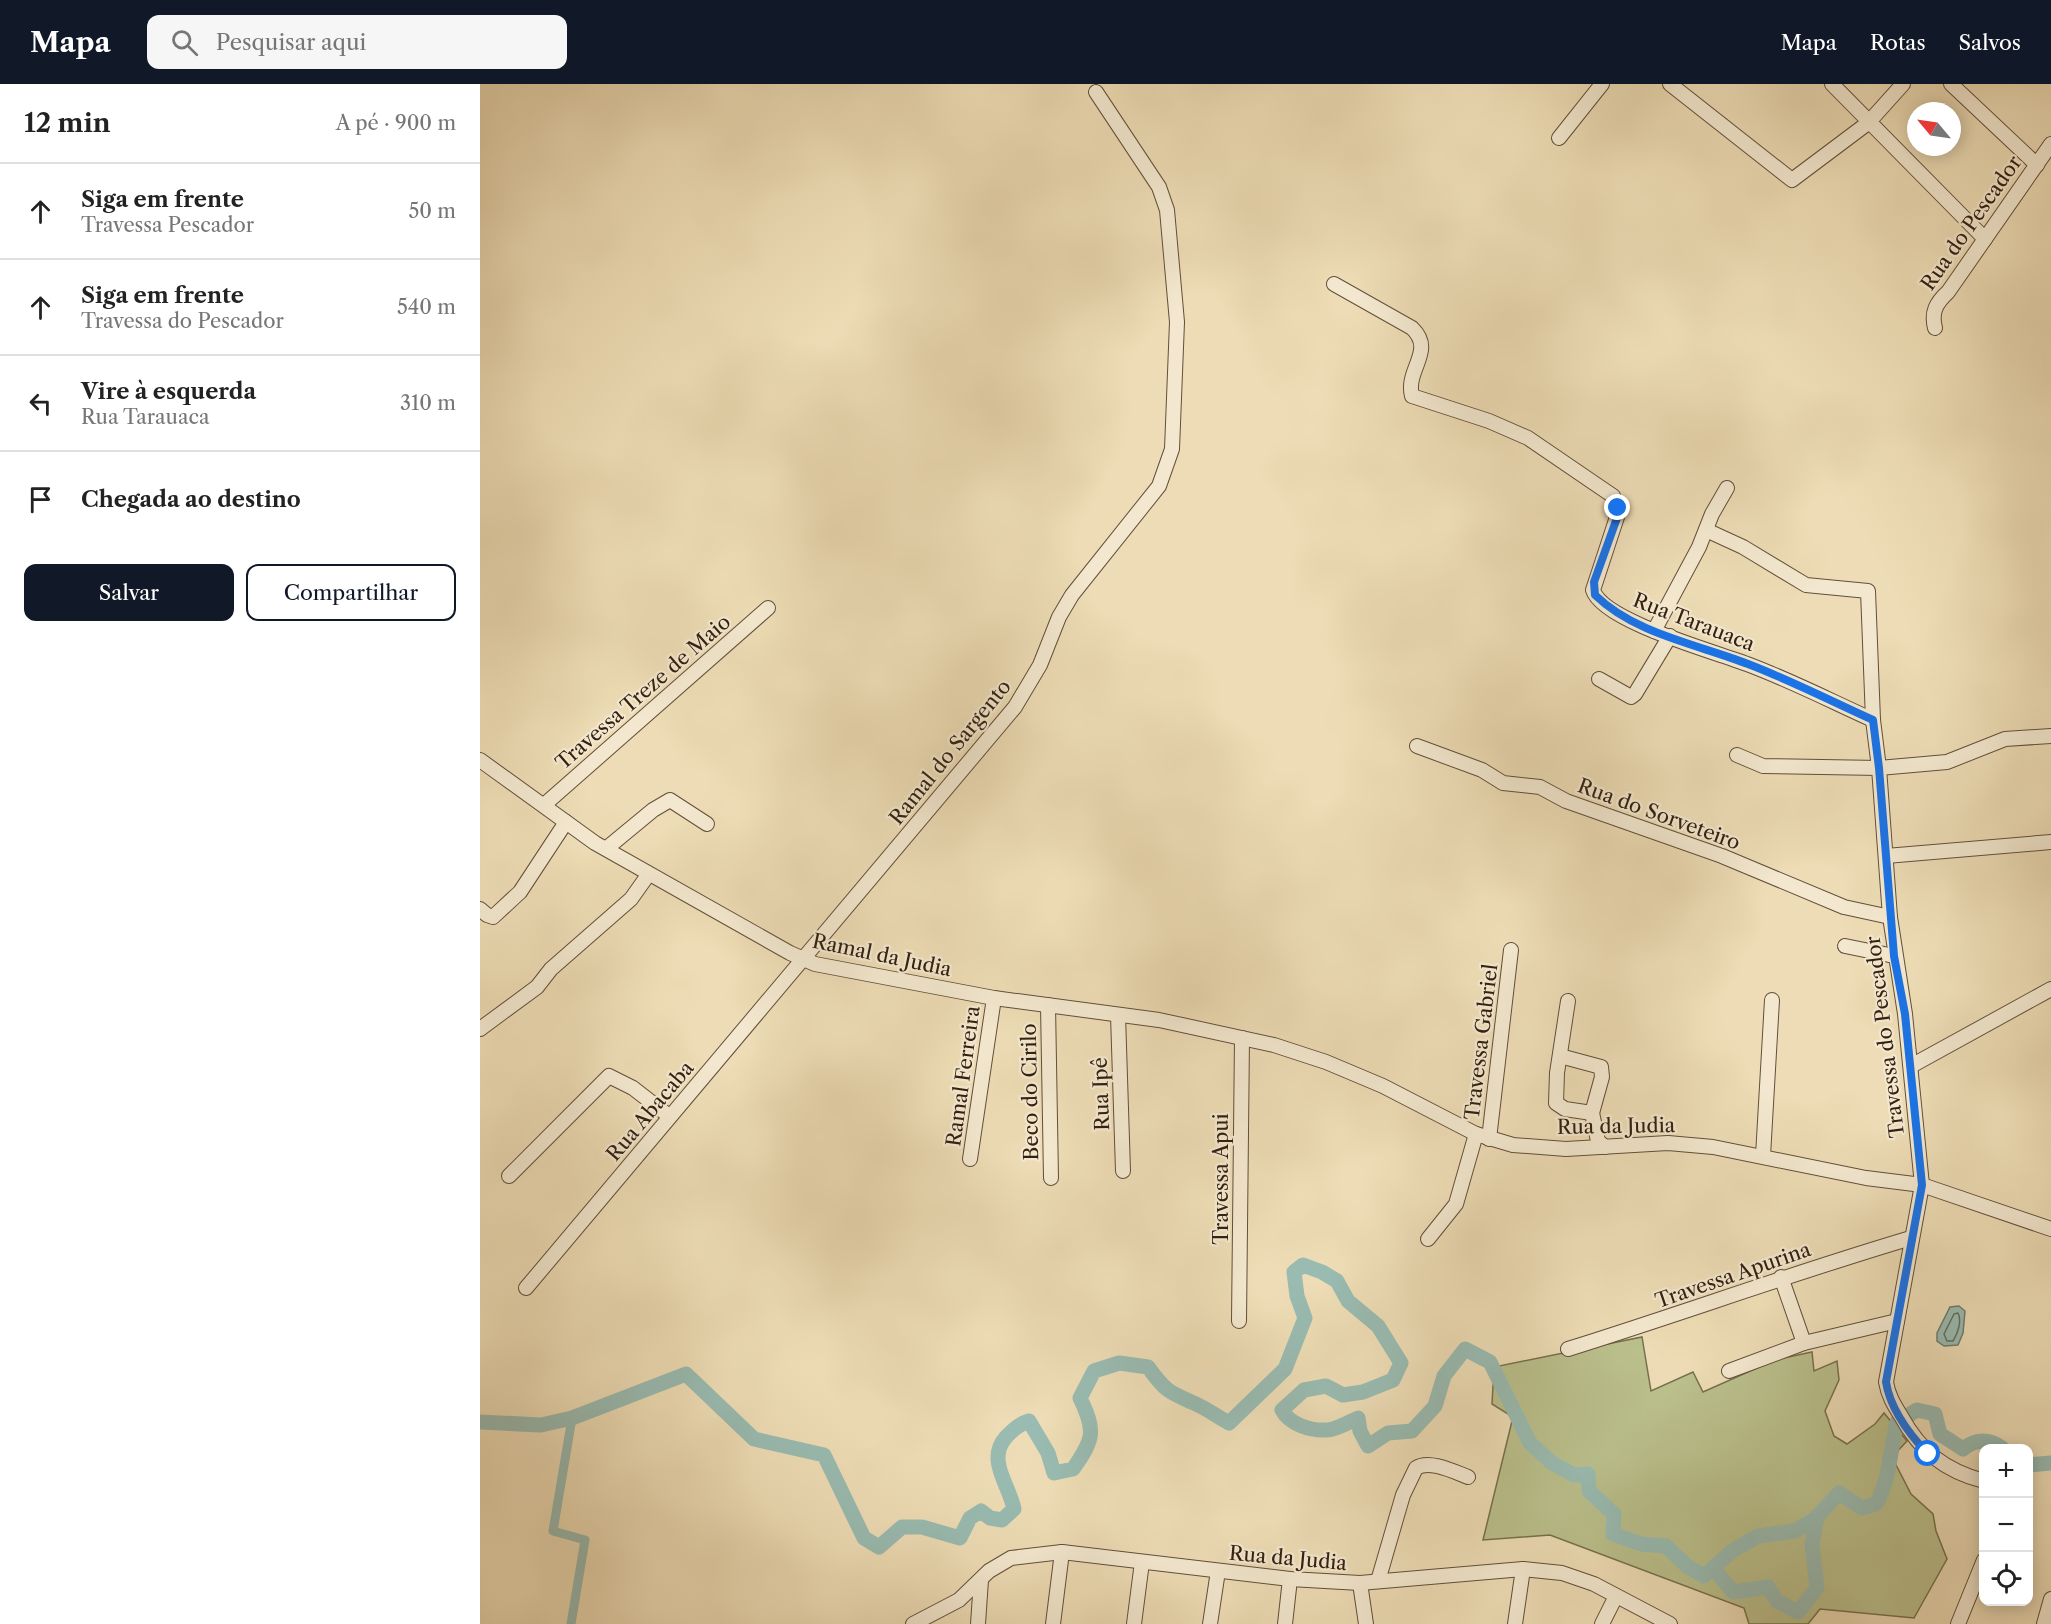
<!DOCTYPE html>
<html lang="pt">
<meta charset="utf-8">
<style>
:root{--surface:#fff;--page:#f6f6f6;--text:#222;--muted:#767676;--line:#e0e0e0;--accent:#111827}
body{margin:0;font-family:"Libre Caslon Text",serif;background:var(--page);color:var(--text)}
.controls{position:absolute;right:18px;bottom:18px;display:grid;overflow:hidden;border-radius:12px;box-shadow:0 3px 15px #0003}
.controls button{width:54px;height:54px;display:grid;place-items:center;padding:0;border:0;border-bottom:2px solid var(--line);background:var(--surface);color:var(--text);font:30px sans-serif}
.compass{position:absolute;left:1427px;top:18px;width:54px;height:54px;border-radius:50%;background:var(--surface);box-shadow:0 3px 15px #0003;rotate:299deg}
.stop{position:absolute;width:18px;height:18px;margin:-14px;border:4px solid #1a73e8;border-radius:50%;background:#fff}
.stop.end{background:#1a73e8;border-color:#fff;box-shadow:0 2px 6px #0008}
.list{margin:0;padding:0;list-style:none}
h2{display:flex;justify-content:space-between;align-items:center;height:78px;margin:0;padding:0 24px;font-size:26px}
h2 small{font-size:20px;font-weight:400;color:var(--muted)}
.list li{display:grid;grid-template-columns:39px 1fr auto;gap:18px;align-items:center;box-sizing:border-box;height:96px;padding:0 24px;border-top:2px solid var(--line)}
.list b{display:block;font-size:22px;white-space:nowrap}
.list p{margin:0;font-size:20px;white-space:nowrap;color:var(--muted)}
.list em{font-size:20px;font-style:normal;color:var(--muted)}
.actions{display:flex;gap:12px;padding:18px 24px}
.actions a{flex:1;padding:14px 0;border:2px solid var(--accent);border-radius:12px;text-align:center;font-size:21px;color:var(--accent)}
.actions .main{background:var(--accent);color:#fff}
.icon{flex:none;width:33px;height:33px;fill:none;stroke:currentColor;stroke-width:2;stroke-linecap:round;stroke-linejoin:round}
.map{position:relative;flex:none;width:1571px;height:1540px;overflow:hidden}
header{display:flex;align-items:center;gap:36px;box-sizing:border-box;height:84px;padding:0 30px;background:var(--accent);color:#fff}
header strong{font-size:28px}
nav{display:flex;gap:33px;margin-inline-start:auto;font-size:21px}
.search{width:420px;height:54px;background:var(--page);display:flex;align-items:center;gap:15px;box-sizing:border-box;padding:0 21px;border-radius:12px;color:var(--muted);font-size:22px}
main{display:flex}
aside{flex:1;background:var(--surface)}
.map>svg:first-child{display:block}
</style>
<header>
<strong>Mapa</strong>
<div class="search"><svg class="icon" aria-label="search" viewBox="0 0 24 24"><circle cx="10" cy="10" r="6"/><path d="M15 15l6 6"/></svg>Pesquisar aqui</div>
<nav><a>Mapa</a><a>Rotas</a><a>Salvos</a></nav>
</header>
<main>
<aside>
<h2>12 min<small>A pé · 900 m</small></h2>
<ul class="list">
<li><svg class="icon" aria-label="ahead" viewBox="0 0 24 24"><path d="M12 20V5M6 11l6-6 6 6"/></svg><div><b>Siga em frente</b><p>Travessa Pescador</p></div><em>50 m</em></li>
<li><svg class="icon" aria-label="ahead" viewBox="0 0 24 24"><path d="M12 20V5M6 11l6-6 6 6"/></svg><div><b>Siga em frente</b><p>Travessa do Pescador</p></div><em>540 m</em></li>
<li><svg class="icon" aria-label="left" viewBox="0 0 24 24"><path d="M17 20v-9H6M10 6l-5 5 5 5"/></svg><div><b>Vire à esquerda</b><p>Rua Tarauaca</p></div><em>310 m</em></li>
<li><svg class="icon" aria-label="arrive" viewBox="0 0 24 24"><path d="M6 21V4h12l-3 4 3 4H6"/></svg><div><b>Chegada ao destino</b></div></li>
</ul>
<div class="actions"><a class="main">Salvar</a><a>Compartilhar</a></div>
</aside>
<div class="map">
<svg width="1571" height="1540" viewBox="0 0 1571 1540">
<rect width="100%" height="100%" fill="#eddcb5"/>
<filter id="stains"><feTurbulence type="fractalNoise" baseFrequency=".00333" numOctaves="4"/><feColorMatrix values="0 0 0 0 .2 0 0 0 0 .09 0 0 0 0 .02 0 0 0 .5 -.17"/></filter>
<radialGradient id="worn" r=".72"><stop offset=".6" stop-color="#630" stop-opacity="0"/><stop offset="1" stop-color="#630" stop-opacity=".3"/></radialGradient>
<path fill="#bac08c" stroke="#76704e" stroke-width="1.5" d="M 1162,1253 L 1171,1307 L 1213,1288 L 1223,1308 L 1295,1276 L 1332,1268 L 1334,1287 L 1357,1277 L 1359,1296 L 1345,1327 L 1354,1352 L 1367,1360 L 1395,1340 L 1404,1329 L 1427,1357 L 1412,1373 L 1431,1410 L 1453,1430 L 1456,1447 L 1467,1475 L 1434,1534 L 1340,1525 L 1328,1540 L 1269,1540 L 1264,1524 L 1070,1451 L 1003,1456 L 1033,1333 L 1012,1320 L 1014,1283 Z"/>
<path fill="#99bbb1" stroke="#707d71" stroke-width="1.5" d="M 1479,1222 L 1485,1227 L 1483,1249 L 1478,1261 L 1464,1262 L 1457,1257 L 1457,1249 L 1470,1223 Z"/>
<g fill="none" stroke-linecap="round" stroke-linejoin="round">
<path stroke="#666e61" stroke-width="1.5" d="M 1478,1229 C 1482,1237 1478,1249 1473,1257 L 1467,1257 L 1464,1250 L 1474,1230 Z"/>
<path stroke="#99bbb1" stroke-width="9" d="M 91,1540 L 105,1456 L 73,1447 L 92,1334"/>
<g stroke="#99bbb1" stroke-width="15">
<path d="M 0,1338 L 61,1341 L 92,1334 L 206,1290 L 274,1355 L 344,1371 L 384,1454 L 399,1463 L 422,1443 L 442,1443 L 480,1454 L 490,1434 L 501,1427 L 510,1434 L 522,1436 L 534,1425 C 529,1400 506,1376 526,1353 C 534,1345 539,1340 549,1337 L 568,1369 L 574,1389 L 593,1385 C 614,1355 616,1347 600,1314 L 614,1287 L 639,1279 L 668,1283 C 686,1308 689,1308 716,1320 C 727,1325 738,1333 749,1339 L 805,1285 L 825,1234 L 817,1212 L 814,1188 L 823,1181 L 842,1188 L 857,1197 L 868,1217 L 898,1242 L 921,1279 L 913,1296 L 883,1308 L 863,1311 L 846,1302 L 824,1306 L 802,1326 C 809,1340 830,1347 847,1346 C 856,1346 869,1338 878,1334 L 880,1347 L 888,1362 L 908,1349 L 932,1347 L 955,1322 L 964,1292 L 985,1265 L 1010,1278 L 1050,1359 L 1072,1379 L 1094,1391 L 1108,1390 L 1109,1407 L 1134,1430 L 1133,1450 L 1161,1460 L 1186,1462 L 1207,1482 L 1224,1492 L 1252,1467 L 1278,1452 L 1315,1447 L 1335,1435 L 1359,1409 L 1382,1424 L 1396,1420 C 1410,1396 1410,1366 1417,1338 L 1437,1326 L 1455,1330 L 1460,1350 L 1483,1365 C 1495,1355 1509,1354 1522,1364"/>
<path d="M 1548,1381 L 1571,1379"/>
<path d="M 1233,1484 L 1253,1508 L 1288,1503 L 1297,1517 L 1318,1528 L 1337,1504 L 1332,1460 L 1337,1433"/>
</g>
<g stroke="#624f3a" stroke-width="16">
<g id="minor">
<path d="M 1190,0 L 1312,96 L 1388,39 L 1423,0"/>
<path d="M 1352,0 L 1505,155"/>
<path d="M 1471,0 L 1557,81"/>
<path d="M 1079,54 L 1122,0"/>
<path d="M 854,200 L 932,244 C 956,267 925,285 932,312 L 1009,337 L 1048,354 L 1133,412 L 1138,424 L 1137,433 L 1113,506 C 1122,537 1236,568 1267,580 C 1310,596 1351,617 1393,636"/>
<path d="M 1455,244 C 1451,228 1456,219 1468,208 L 1571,60"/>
<path d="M 1226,446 L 1263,463 L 1326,501 L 1388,507 L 1393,636 L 1399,684 L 1410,833 L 1425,930 L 1442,1101 L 1406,1298 C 1408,1311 1414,1321 1421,1332 C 1440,1367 1465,1387 1504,1397"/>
<path d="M 1174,547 L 1219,463 L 1232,430 L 1247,404"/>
<path d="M 1119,595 L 1151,613 L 1155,610 L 1190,552"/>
<path d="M 937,662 L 1002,686 L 1023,699 L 1060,703 L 1086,717 L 1242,772 L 1364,823 L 1410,833"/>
<path d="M 1257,671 L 1283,682 L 1399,684 L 1467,678 L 1525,655 L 1571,652"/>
<path d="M 0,676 L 115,759 L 310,869 L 335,880 L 514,914 L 679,936 L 794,961 L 846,978 L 903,1002 L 996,1050 L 1033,1061 L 1086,1065 L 1188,1059 L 1233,1063 L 1386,1094 L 1442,1101 L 1571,1145"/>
<path d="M 64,721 L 288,524"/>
<path d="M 127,764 L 173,726 L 190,716 L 227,740"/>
<path d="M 1406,772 L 1571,758"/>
<path d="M 0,825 L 7,831 L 13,833 L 40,808 L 86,738"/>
<path d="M 1365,862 L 1414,872"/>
<path d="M 1088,917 L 1077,989 L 1076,1019 L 1085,1025 L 1112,1029"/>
<path d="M 568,921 L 571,1094"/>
<path d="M 638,931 L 643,1087"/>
<path d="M 0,945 L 57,903 L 71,885 L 151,815 L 168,791"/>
<path d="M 1080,972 L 1121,983 L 1122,993 L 1112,1029"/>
<path d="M 1431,982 L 1571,905"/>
<path d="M 1112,1029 L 1118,1057 L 1125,1063"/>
<path d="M 1009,1055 L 1031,866"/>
<path d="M 1283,1072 L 1292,916"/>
<path d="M 490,1075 L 514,914"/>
<path d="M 29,1092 L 129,992 L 153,1004 L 189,1032"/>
<path d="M 948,1155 L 976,1120 L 996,1050"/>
<path d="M 1301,1193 L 1324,1259"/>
<path d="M 46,1204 L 535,623 L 560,581 L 579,533 L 592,511 L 679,402 L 692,365 L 697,238 L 687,126 L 679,103 L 616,8"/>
<path d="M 759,1237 L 762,954"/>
<path d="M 1088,1265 C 1203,1229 1316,1188 1431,1154"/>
<path d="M 1249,1287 L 1324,1259 L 1417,1237"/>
<path d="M 898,1497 L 923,1411 L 936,1384 C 949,1375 975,1388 988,1393"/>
<path d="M 880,1499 L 886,1540"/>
<path d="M 433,1540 L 479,1516 L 509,1487 L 531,1474 L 582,1468 L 810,1495 L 880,1499 L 1043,1485 L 1082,1489 L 1114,1500 L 1190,1540"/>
<path d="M 498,1540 L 501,1496"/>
<path d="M 573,1540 L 582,1468"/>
<path d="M 654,1540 L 662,1478"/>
<path d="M 730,1540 L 738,1487"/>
<path d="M 805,1540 L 810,1495"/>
<path d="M 1035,1540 L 1043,1485"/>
<path d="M 1122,1540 L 1136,1512"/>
<path d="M 1478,1540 L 1504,1476"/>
<path d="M 1564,1540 L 1571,1515"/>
</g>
</g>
<use href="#minor" stroke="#f3e8cf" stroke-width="14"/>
</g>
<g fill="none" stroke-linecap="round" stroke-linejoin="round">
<path stroke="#1a73e8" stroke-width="8" d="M 1138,424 L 1137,434 L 1114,498 L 1115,511 C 1155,550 1217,560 1268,580 C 1310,596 1351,617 1393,636 L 1399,684 L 1414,872 L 1425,930 L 1442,1101 L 1406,1298 C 1410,1324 1430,1351 1448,1370"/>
</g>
<g text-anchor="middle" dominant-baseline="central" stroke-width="4.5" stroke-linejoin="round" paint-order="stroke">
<g font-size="20" fill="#332011" stroke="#f3e8cf">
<text transform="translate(1491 139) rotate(-55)">Rua do Pescador</text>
<text transform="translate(1214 538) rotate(21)">Rua Tarauaca</text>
<text transform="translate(163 608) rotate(-41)">Travessa Treze de Maio</text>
<text transform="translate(470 668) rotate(-51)">Ramal do Sargento</text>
<text transform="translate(1179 730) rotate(20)">Rua do Sorveteiro</text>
<text transform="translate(402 871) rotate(12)">Ramal da Judia</text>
<text transform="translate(1405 953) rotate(-97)">Travessa do Pescador</text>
<text transform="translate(1001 958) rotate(-83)">Travessa Gabriel</text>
<text transform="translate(483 992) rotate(-82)">Ramal Ferreira</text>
<text transform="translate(550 1008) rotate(-91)">Beco do Cirilo</text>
<text transform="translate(621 1010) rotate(-92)">Rua Ipê</text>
<text transform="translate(170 1027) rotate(-50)">Rua Abacaba</text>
<text transform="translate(1136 1042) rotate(-1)">Rua da Judia</text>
<text transform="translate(741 1095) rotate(-90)">Travessa Apui</text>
<text transform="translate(1253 1191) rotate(-19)">Travessa Apurina</text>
<text transform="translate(808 1474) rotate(5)">Rua da Judia</text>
</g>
</g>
<rect width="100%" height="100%" filter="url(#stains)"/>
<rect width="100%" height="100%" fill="url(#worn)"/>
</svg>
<div class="controls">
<button>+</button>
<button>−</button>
<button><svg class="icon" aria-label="locate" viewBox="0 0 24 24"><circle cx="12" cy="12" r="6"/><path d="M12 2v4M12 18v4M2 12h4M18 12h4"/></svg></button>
</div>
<svg class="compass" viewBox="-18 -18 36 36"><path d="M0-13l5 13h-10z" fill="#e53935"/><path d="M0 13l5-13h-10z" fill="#767676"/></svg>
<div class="stop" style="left:1448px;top:1370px"></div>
<div class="stop end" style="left:1138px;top:424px"></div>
</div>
</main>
